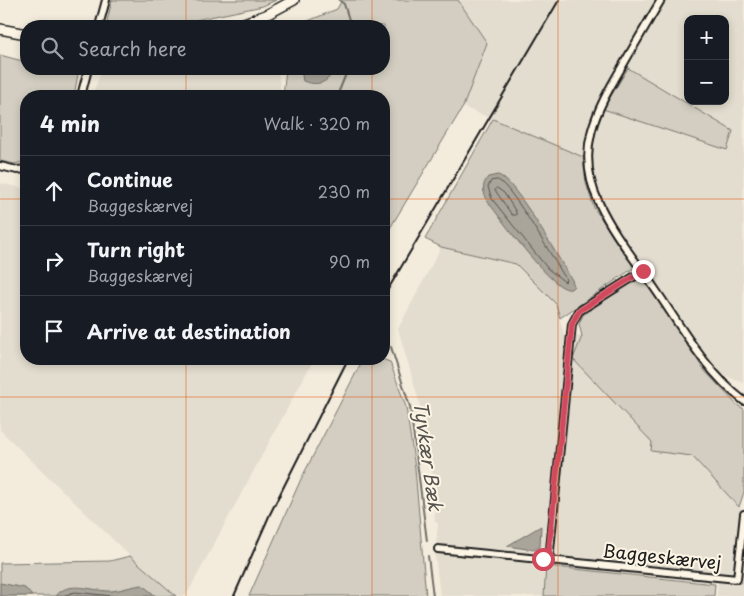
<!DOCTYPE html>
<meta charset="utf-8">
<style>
:root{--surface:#171b24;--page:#20242c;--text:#f1f3f6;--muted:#9ea1a6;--line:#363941}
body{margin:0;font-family:"Playpen Sans",sans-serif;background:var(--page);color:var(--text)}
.controls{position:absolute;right:15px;top:15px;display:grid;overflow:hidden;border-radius:10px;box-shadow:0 2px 8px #0003}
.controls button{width:45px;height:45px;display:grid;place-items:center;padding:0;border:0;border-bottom:1px solid var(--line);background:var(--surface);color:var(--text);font:25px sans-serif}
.stop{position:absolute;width:15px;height:15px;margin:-11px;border:4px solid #d1495b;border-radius:50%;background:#fff}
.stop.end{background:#d1495b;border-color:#fff;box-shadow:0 1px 5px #0008}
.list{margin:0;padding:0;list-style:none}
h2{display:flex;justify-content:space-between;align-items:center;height:65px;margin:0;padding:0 20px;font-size:21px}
h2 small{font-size:16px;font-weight:400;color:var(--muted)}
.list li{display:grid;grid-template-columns:32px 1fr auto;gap:15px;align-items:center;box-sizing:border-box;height:70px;padding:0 20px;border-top:1px solid var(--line)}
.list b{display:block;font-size:19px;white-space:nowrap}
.list p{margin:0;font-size:16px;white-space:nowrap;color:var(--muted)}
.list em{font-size:16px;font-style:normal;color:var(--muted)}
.icon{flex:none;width:28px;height:28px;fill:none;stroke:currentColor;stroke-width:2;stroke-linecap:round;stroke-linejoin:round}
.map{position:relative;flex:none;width:744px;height:596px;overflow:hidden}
.search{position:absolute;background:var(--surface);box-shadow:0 2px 8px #0003;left:20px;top:20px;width:370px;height:55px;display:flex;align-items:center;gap:12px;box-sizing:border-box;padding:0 18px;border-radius:20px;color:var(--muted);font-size:19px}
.panel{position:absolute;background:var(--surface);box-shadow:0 2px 8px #0003;left:20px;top:90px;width:370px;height:275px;border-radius:20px}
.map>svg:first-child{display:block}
</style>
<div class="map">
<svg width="744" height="596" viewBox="0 0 744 596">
<rect width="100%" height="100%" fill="#f3ecdd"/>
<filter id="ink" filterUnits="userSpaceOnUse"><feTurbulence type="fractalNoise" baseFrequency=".02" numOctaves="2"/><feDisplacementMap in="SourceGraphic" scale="10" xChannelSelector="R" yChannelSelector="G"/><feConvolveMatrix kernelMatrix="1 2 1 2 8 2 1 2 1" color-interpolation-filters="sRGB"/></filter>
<g filter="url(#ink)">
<g fill="#e3ddcf" fill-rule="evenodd">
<path d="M 458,0 L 744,0 L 743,383 L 721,374 L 594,208 L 586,183 L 583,157 L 463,107 L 487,43 ZM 688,19 L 725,19 L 725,101 L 688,101 Z"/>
<path d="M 102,69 L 278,69 L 281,96 L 92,96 Z"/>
<path d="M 0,183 L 26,189 L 26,359 L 314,359 L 186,596 L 176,596 L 130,556 L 0,430 Z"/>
<path d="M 441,247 L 516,264 L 556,304 L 564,335 L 582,336 L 744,512 L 744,596 L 717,596 L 718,582 L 547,566 L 544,596 L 440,596 L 435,555 L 438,523 L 435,522 L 432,466 L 419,401 L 398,329 Z"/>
</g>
<g fill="#d3cec1" stroke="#78756e">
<path d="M 112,0 L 276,0 L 263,6 L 181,23 L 159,26 L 106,26 Z"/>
<path d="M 342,0 L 458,0 L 487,43 L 463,107 L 384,238 L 384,96 L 283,96 L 286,69 L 384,69 L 384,26 L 296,26 L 337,9 Z"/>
<path d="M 0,55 L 26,62 L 26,69 L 56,69 L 78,74 L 74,96 L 26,96 L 26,161 L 15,164 L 0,161 Z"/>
<path d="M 628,68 L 733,131 L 727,150 L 603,109 Z"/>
<path d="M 493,119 L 583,157 L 586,183 L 594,208 L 635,267 L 560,318 L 556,304 L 516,264 L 441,247 L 425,239 Z"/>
<path d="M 641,276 L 704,370 L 737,405 L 744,409 L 744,492 L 739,507 L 692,456 L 651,451 L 652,442 L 573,359 L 582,336 L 579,324 L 583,315 Z"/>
<path d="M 363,359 L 382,359 L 390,362 L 406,407 L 415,468 L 426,596 L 249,596 L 301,479 Z"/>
<path d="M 130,556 L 176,596 L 0,596 L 0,563 L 110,561 Z"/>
<path d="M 546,566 L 715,584 L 714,596 L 544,596 Z"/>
</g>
<g fill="#aaa59b" stroke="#716e68">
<path d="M 301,69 L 333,69 C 329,84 317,86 303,81 Z"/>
<path d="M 498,175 C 515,179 560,261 572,280 L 574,286 L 571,289 C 554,294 500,217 488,202 C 483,192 481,186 488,177 Z"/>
<path d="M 541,526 L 540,547 L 534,550 L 507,546 Z"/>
<path d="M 0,583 L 25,588 L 32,596 L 0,596 Z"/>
<path d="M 142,585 L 156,596 L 56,596 C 69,579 94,592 112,591 C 122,590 132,586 142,585 Z"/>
</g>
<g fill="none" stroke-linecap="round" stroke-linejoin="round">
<g stroke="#55534f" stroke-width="1">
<path d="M 498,180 C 512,186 555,262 566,279 L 565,282 L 548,269 L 492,199 L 488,187 L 491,181 Z"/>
<path d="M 497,188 L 504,193 L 516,212 L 516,215 L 512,215 L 495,190 Z"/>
<path d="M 62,596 L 75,592 L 112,596"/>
</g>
<g stroke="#716e68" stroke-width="2">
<path d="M 339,0 L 344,4 L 351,26"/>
<path d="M 337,96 L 348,69"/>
<path d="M 391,347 L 410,407 L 427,541"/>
<path d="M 428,556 L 433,596"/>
</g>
<g stroke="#1c1c1c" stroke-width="10">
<g id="street">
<path d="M 661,0 C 648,22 635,44 623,65 C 596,111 574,150 599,203 C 613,234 636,261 655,289 C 682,328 705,371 744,401"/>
<path d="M 99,26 L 106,0"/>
<path d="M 81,96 L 88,69"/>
<path d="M 0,166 L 17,170 L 26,169"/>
<path d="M 643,271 L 579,311 L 572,324 L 549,560 L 737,579 L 744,514"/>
<path d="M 438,549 L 549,560"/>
</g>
</g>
<g stroke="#1c1c1c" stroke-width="12">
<g id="secondary">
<path d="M 236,26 L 266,15 L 294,0"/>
<path d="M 0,29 L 26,34"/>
</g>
</g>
<use href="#street" stroke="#fcf5e5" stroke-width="6"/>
<use href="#secondary" stroke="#fcf5e5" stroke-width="9"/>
<g stroke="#1c1c1c" stroke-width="2">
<path d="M 384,296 L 559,0"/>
<path d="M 234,596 L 270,514 L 348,359"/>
</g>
</g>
</g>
<g fill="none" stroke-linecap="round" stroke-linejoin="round" filter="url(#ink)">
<path stroke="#d1495b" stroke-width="6" d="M 543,559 L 548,560 L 572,324 L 579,311 L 643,271"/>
</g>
<path fill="none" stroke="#e8590c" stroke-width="1" stroke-opacity="0.55" d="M 186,0 L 186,26M 372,0 L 372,26M 558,0 L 558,596M 186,69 L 186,96M 372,69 L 372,96M 0,199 L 26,199M 384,199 L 744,199M 186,359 L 186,596M 372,359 L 372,596M 0,397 L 744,397"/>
<g text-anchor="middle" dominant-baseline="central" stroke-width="4" stroke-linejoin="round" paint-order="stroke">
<g font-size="18" fill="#1c1c1c" stroke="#fcf5e5">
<text transform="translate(662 556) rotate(6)">Baggeskærvej</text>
</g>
<g font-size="19" font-style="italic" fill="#55534f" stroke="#fcf5e5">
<text transform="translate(429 456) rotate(82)">Tyvkær Bæk</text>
</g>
</g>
</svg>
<div class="controls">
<button>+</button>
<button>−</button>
</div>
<div class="stop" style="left:543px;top:559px"></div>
<div class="stop end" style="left:643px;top:271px"></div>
<div class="search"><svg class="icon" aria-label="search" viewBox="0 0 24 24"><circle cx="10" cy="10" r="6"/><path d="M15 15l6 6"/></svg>Search here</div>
<section class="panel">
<h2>4 min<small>Walk · 320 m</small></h2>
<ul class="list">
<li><svg class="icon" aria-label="ahead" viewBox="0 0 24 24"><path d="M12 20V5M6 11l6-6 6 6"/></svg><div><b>Continue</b><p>Baggeskærvej</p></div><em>230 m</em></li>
<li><svg class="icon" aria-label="right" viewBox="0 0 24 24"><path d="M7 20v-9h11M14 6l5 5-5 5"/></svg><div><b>Turn right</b><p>Baggeskærvej</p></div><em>90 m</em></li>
<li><svg class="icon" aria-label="arrive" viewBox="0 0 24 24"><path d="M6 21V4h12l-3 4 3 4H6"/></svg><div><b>Arrive at destination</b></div></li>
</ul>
</section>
</div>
